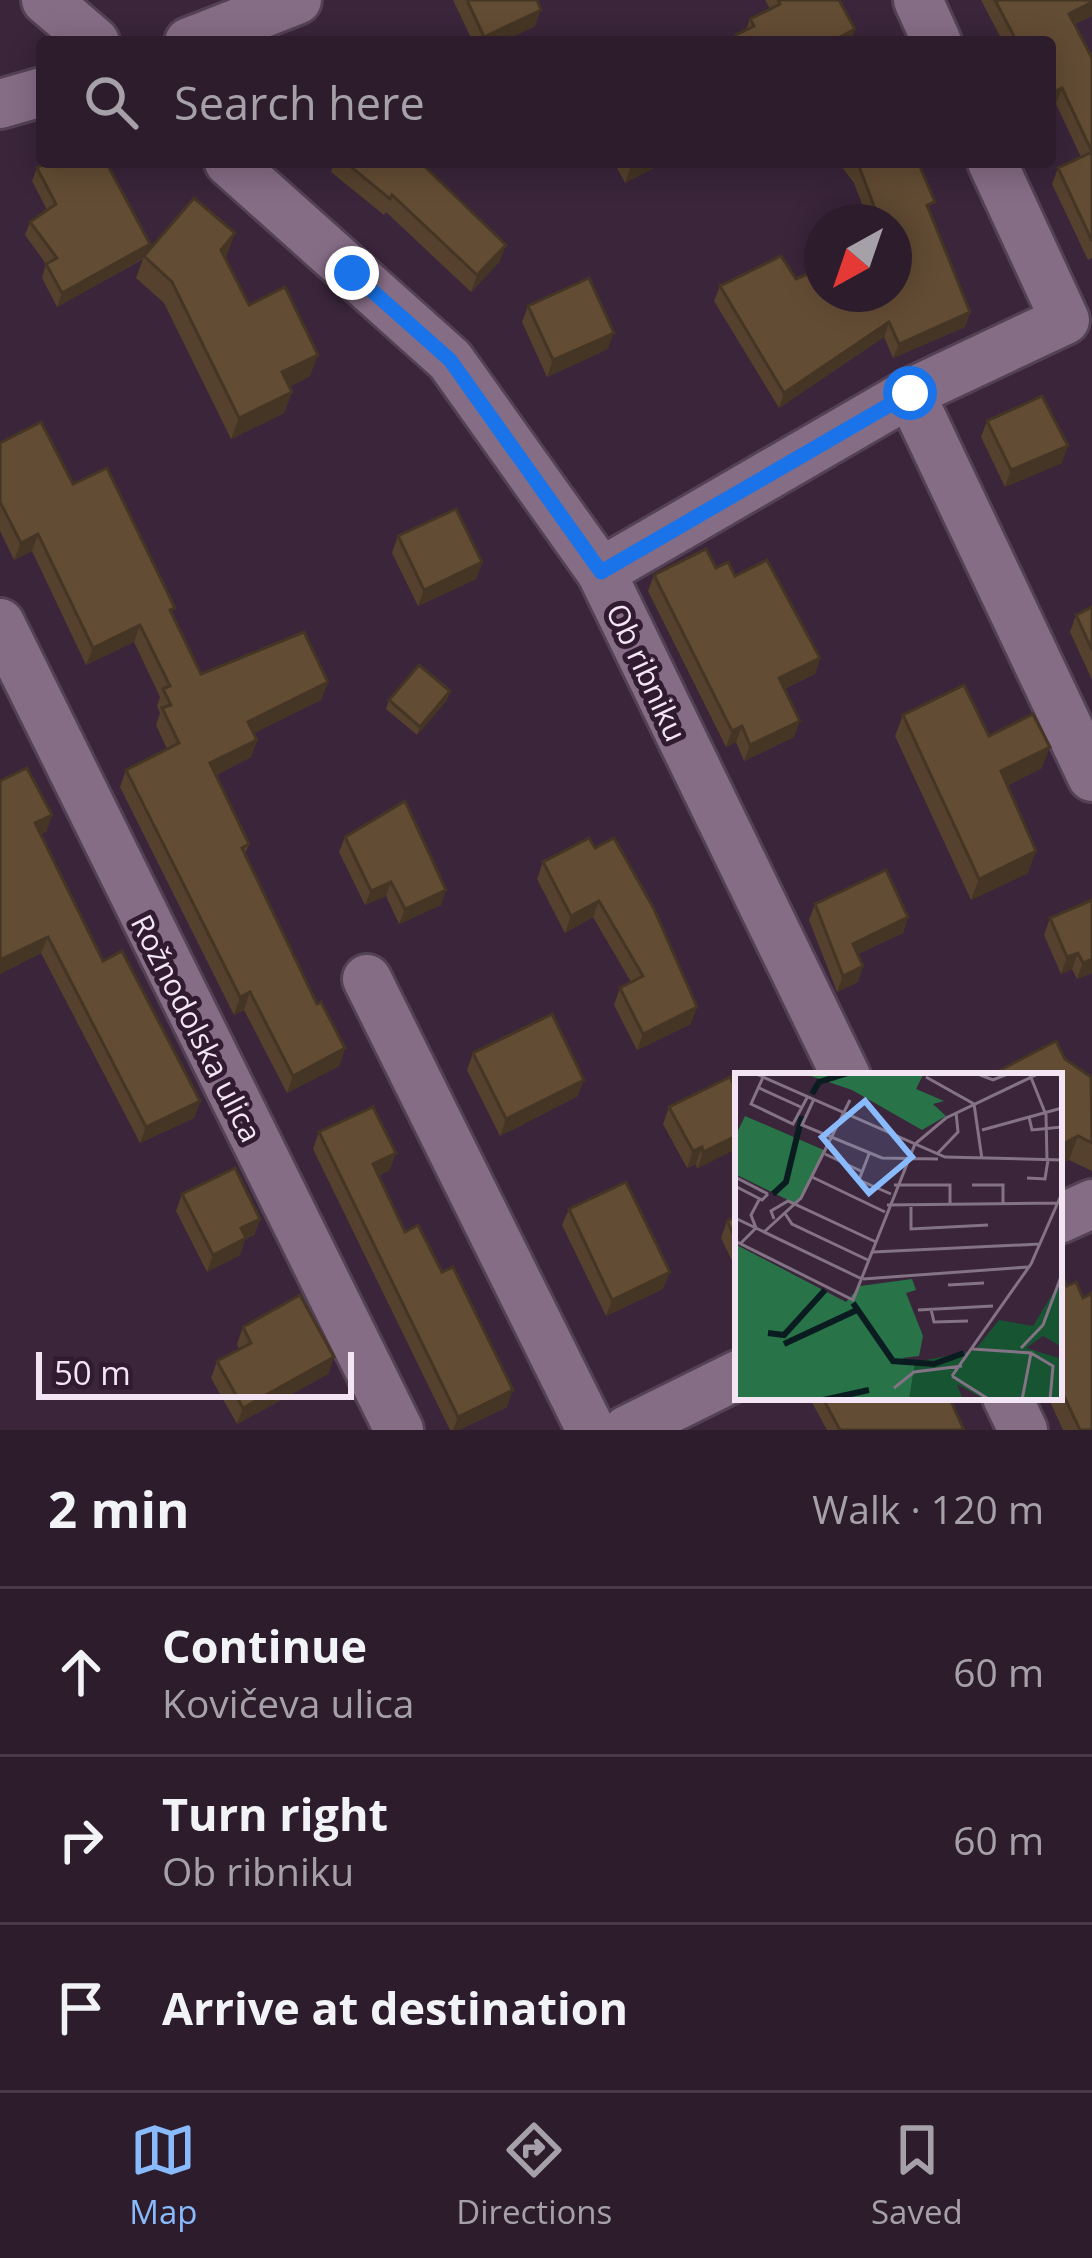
<!DOCTYPE html>
<meta charset="utf-8">
<style>
:root{--surface:#2c1c2c;--page:#382938;--text:#f1f3f6;--muted:#a6a1a9;--line:#483a48;--accent:#88bafc}
body{margin:0;font-family:"Open Sans",sans-serif;background:var(--page);color:var(--text)}
.compass{position:absolute;left:804px;top:204px;width:108px;height:108px;border-radius:50%;background:var(--surface);box-shadow:0 6px 30px #0003;rotate:220deg}
.scale{position:absolute;left:36px;bottom:30px;width:318px;box-sizing:border-box;padding-left:12px;border:6px solid #f3e5f3;border-top:0;font-size:33px;line-height:42px;white-space:nowrap;color:#f3e5f3;-webkit-text-stroke:9px #301b30;paint-order:stroke}
.stop{position:absolute;width:36px;height:36px;margin:-27px;border:9px solid #1a73e8;border-radius:50%;background:#fff}
.stop.end{background:#1a73e8;border-color:#fff;box-shadow:0 3px 12px #0008}
.list{margin:0;padding:0;list-style:none}
h2{display:flex;justify-content:space-between;align-items:center;height:156px;margin:0;padding:0 48px;font-size:51px}
h2 small{font-size:39px;font-weight:400;color:var(--muted)}
.list li{display:grid;grid-template-columns:78px 1fr auto;gap:36px;align-items:center;box-sizing:border-box;height:168px;padding:0 48px;border-top:3px solid var(--line)}
.list b{display:block;font-size:45px;white-space:nowrap}
.list p{margin:0;font-size:39px;white-space:nowrap;color:var(--muted)}
.list em{font-size:39px;font-style:normal;color:var(--muted)}
.icon{flex:none;width:66px;height:66px;fill:none;stroke:currentColor;stroke-width:2;stroke-linecap:round;stroke-linejoin:round}
.map{position:relative;flex:none;width:1092px;height:1430px;overflow:hidden}
.search{position:absolute;background:var(--surface);box-shadow:0 6px 30px #0003;left:36px;right:36px;top:36px;height:132px;display:flex;align-items:center;gap:30px;box-sizing:border-box;padding:0 42px;border-radius:12px;color:var(--muted);font-size:45px}
.sheet{height:660px;background:var(--surface)}
nav{display:flex;justify-content:space-around;align-items:center;box-sizing:border-box;height:168px;border-top:3px solid var(--line);background:var(--surface);font-size:33px;color:var(--muted)}
nav a{display:grid;justify-items:center;gap:6px}
nav .on{color:var(--accent)}
.map>svg:first-child{display:block}
</style>
<div class="map">
<svg width="1092" height="1430" viewBox="0 0 1092 1430">
<rect width="100%" height="100%" fill="#3a253b"/>
<g fill="none" stroke-linecap="round" stroke-linejoin="round">
<g stroke="#534154" stroke-width="54">
<g id="minor">
<path d="M 46,0 L 95,42"/>
<path d="M 918,0 L 937,42"/>
<path d="M 189,42 L 297,0"/>
<path d="M 0,104 L 42,92"/>
<path d="M 229,162 L 450,360 L 601,572 L 846,1076"/>
<path d="M 910,393 L 1092,777"/>
<path d="M 601,572 L 910,393 L 1065,320 L 992,162"/>
<path d="M 0,623 L 399,1430"/>
<path d="M 367,979 L 591,1430"/>
<path d="M 1059,1219 L 1092,1204"/>
<path d="M 1007,1397 L 1023,1430"/>
<path d="M 627,1430 L 738,1375"/>
</g>
</g>
<use href="#minor" stroke="#866d86" stroke-width="48"/>
</g>
<g fill="#55412d">
<path d="M 453,0 L 537,0 L 535,26 L 502,42 L 473,42 Z"/>
<path d="M 765,0 L 839,0 L 855,29 L 850,42 L 734,42 L 736,35 L 746,30 L 750,19 L 770,9 Z"/>
<path d="M 981,0 L 1092,0 L 1092,16 L 1075,24 L 1092,58 L 1092,258 L 1088,260 L 1052,184 L 1058,168 L 1081,157 L 1056,104 L 1050,42 L 1003,42 Z"/>
<path d="M 334,162 L 427,162 L 423,167 L 500,261 L 471,292 L 386,212 L 384,215 L 331,172 Z"/>
<path d="M 614,162 L 659,162 L 658,166 L 625,183 Z"/>
<path d="M 838,162 L 918,162 L 930,214 L 970,312 L 965,327 L 893,358 L 884,337 L 779,408 L 714,301 L 720,286 L 796,279 L 894,294 L 894,222 L 869,222 L 854,183 Z"/>
<path d="M 37,168 L 147,253 L 235,233 L 224,258 L 249,305 L 310,376 L 289,387 L 292,392 L 284,413 L 231,439 L 164,303 L 136,278 L 143,259 L 57,307 L 42,278 L 46,264 L 25,235 L 30,222 L 47,210 L 32,181 Z"/>
<path d="M 528,306 L 608,349 L 547,377 L 522,322 Z"/>
<path d="M 987,421 L 1062,463 L 1005,487 L 981,437 Z"/>
<path d="M 0,443 L 73,484 L 173,615 L 201,674 L 328,682 L 321,700 L 254,733 L 257,740 L 251,757 L 216,775 L 249,844 L 245,854 L 317,1004 L 345,1048 L 339,1066 L 287,1093 L 244,1010 L 234,1015 L 120,787 L 126,770 L 167,749 L 156,725 L 160,713 L 157,706 L 160,697 L 134,642 L 86,665 L 32,551 L 14,560 L 0,531 Z"/>
<path d="M 398,536 L 482,562 L 476,579 L 418,606 L 392,553 Z"/>
<path d="M 716,568 L 735,576 L 820,658 L 815,674 L 784,689 L 794,737 L 744,761 L 736,742 L 726,747 L 648,591 L 654,575 Z"/>
<path d="M 1092,607 L 1092,680 L 1070,632 L 1076,615 Z"/>
<path d="M 389,700 L 447,700 L 417,735 L 386,709 Z"/>
<path d="M 903,715 L 989,736 L 1042,768 L 1007,786 L 1028,873 L 971,900 L 895,736 Z"/>
<path d="M 0,781 L 52,815 L 46,832 L 40,834 L 103,961 L 200,1101 L 194,1118 L 140,1143 L 41,953 L 0,974 Z"/>
<path d="M 345,837 L 441,905 L 399,924 L 386,896 L 365,905 L 339,852 Z"/>
<path d="M 589,838 L 691,1024 L 637,1050 L 614,1005 L 620,988 L 631,982 L 593,917 L 565,933 L 537,879 L 543,862 Z"/>
<path d="M 1092,900 L 1092,973 L 1077,979 L 1072,969 L 1061,974 L 1044,935 L 1050,918 Z"/>
<path d="M 815,904 L 908,917 L 903,933 L 858,954 L 863,966 L 858,982 L 837,992 L 809,920 Z"/>
<path d="M 473,1053 L 578,1096 L 500,1136 L 467,1070 Z"/>
<path d="M 1065,1059 L 1092,1102 L 1092,1171 L 1069,1160 Z"/>
<path d="M 738,1091 L 697,1169 L 696,1164 L 687,1168 L 663,1124 L 669,1107 Z"/>
<path d="M 319,1132 L 390,1170 L 378,1176 L 405,1232 L 507,1407 L 459,1430 L 450,1430 L 313,1149 Z"/>
<path d="M 182,1194 L 260,1219 L 254,1235 L 245,1239 L 240,1255 L 207,1272 L 176,1211 Z"/>
<path d="M 569,1209 L 663,1289 L 606,1316 L 562,1225 Z"/>
<path d="M 738,1216 L 738,1273 L 721,1238 L 727,1221 Z"/>
<path d="M 1059,1269 L 1067,1286 L 1083,1298 L 1092,1430 L 1063,1430 L 1048,1397 L 1059,1397 Z"/>
<path d="M 243,1327 L 334,1357 L 328,1374 L 237,1424 L 211,1378 L 217,1361 L 239,1349 L 237,1344 Z"/>
<path d="M 809,1397 L 949,1397 L 964,1430 L 827,1430 Z"/>
</g>
<g fill="#453524">
<path d="M 1092,2 L 1092,16 L 1063,30 L 1069,14 Z"/>
<path d="M 541,10 L 535,26 L 502,42 L 482,42 L 484,37 Z"/>
<path d="M 855,29 L 850,42 L 831,42 Z"/>
<path d="M 1062,88 L 1056,104 L 1050,107 L 1050,94 Z"/>
<path d="M 639,162 L 659,162 L 658,166 L 625,183 L 631,166 Z"/>
<path d="M 235,233 L 227,255 L 213,272 L 221,250 Z"/>
<path d="M 150,244 L 145,257 L 57,307 L 62,293 Z"/>
<path d="M 506,245 L 500,261 L 471,292 L 477,275 Z"/>
<path d="M 970,312 L 965,327 L 893,358 L 899,344 Z"/>
<path d="M 889,322 L 884,337 L 779,408 L 784,393 Z"/>
<path d="M 614,333 L 608,349 L 547,377 L 553,360 Z"/>
<path d="M 318,355 L 310,376 L 274,394 L 282,372 Z"/>
<path d="M 292,392 L 284,413 L 231,439 L 239,418 Z"/>
<path d="M 1068,446 L 1062,463 L 1005,487 L 1011,470 Z"/>
<path d="M 38,534 L 32,551 L 14,560 L 21,543 Z"/>
<path d="M 482,562 L 476,579 L 418,606 L 424,590 Z"/>
<path d="M 140,625 L 134,642 L 86,665 L 93,648 Z"/>
<path d="M 820,658 L 815,674 L 773,694 L 779,678 Z"/>
<path d="M 328,682 L 321,700 L 242,739 L 248,722 Z"/>
<path d="M 450,691 L 447,700 L 417,735 L 420,727 Z"/>
<path d="M 800,721 L 794,737 L 744,761 L 750,745 Z"/>
<path d="M 742,726 L 736,742 L 726,747 L 732,731 Z"/>
<path d="M 257,740 L 251,757 L 204,780 L 210,763 Z"/>
<path d="M 1050,747 L 1042,768 L 993,793 L 1001,771 Z"/>
<path d="M 52,815 L 46,832 L 29,840 L 35,823 Z"/>
<path d="M 1036,851 L 1028,873 L 971,900 L 979,879 Z"/>
<path d="M 391,882 L 386,896 L 365,905 L 371,891 Z"/>
<path d="M 446,890 L 441,905 L 399,924 L 405,909 Z"/>
<path d="M 599,901 L 593,917 L 565,933 L 571,916 Z"/>
<path d="M 908,917 L 903,933 L 847,959 L 853,944 Z"/>
<path d="M 48,937 L 41,953 L 0,974 L 0,960 Z"/>
<path d="M 1078,953 L 1072,969 L 1061,974 L 1067,957 Z"/>
<path d="M 1092,959 L 1092,973 L 1077,979 L 1083,963 Z"/>
<path d="M 863,966 L 858,982 L 837,992 L 843,976 Z"/>
<path d="M 250,992 L 244,1010 L 234,1015 L 240,997 Z"/>
<path d="M 697,1007 L 691,1024 L 637,1050 L 643,1034 Z"/>
<path d="M 345,1048 L 339,1066 L 287,1093 L 293,1076 Z"/>
<path d="M 584,1080 L 578,1096 L 500,1136 L 506,1119 Z"/>
<path d="M 200,1101 L 194,1118 L 140,1143 L 146,1127 Z"/>
<path d="M 738,1135 L 738,1148 L 697,1169 L 703,1152 Z"/>
<path d="M 1078,1136 L 1069,1160 L 1059,1165 L 1059,1146 Z"/>
<path d="M 702,1147 L 696,1164 L 687,1168 L 693,1151 Z"/>
<path d="M 396,1153 L 390,1170 L 367,1181 L 373,1164 Z"/>
<path d="M 260,1219 L 254,1235 L 245,1239 L 240,1255 L 207,1272 L 213,1255 L 241,1228 Z"/>
<path d="M 670,1272 L 663,1289 L 606,1316 L 612,1300 Z"/>
<path d="M 334,1357 L 328,1374 L 237,1424 L 243,1408 Z"/>
<path d="M 513,1390 L 507,1407 L 459,1430 L 453,1430 L 458,1417 Z"/>
</g>
<g fill="#634c34" stroke="#453524" stroke-width="3">
<path d="M 467,0 L 537,0 L 541,10 L 484,37 Z"/>
<path d="M 778,0 L 839,0 L 855,29 L 831,42 L 740,42 L 736,35 L 754,26 L 750,19 L 780,4 Z"/>
<path d="M 995,0 L 1092,0 L 1092,2 L 1069,14 L 1092,58 L 1092,152 L 1062,88 L 1050,94 L 1050,42 L 1017,42 Z"/>
<path d="M 1092,152 L 1092,241 L 1058,168 Z"/>
<path d="M 48,162 L 106,162 L 150,244 L 62,293 L 46,264 L 57,258 L 30,222 L 56,204 L 37,168 Z"/>
<path d="M 345,162 L 420,162 L 506,245 L 477,275 L 392,195 L 390,199 Z"/>
<path d="M 855,162 L 918,162 L 935,202 L 927,205 L 970,312 L 899,344 L 889,322 L 784,393 L 720,286 L 781,256 L 796,279 L 822,268 L 822,294 L 894,294 L 894,222 L 880,222 L 860,169 Z"/>
<path d="M 194,198 L 235,233 L 221,250 L 249,305 L 285,287 L 318,355 L 282,372 L 292,392 L 239,418 L 172,282 L 144,256 Z"/>
<path d="M 589,278 L 614,333 L 553,360 L 528,306 Z"/>
<path d="M 1042,396 L 1068,446 L 1011,470 L 987,421 Z"/>
<path d="M 41,422 L 73,484 L 107,468 L 175,608 L 170,610 L 201,674 L 304,632 L 328,682 L 248,722 L 257,740 L 210,763 L 249,844 L 242,848 L 317,1004 L 321,1002 L 345,1048 L 293,1076 L 250,992 L 240,997 L 126,770 L 179,743 L 162,708 L 171,705 L 163,689 L 170,686 L 140,625 L 93,648 L 38,534 L 21,543 L 0,502 L 0,443 Z"/>
<path d="M 456,509 L 482,562 L 424,590 L 398,536 Z"/>
<path d="M 706,549 L 716,568 L 728,562 L 735,576 L 767,560 L 820,658 L 779,678 L 800,721 L 750,745 L 742,726 L 732,731 L 654,575 Z"/>
<path d="M 1092,607 L 1092,650 L 1076,615 Z"/>
<path d="M 419,665 L 450,691 L 420,727 L 389,700 Z"/>
<path d="M 964,685 L 989,736 L 1033,714 L 1050,747 L 1001,771 L 1036,851 L 979,879 L 903,715 Z"/>
<path d="M 27,768 L 52,815 L 35,823 L 103,961 L 122,951 L 200,1101 L 146,1127 L 48,937 L 0,960 L 0,781 Z"/>
<path d="M 405,801 L 446,890 L 405,909 L 391,882 L 371,891 L 345,837 Z"/>
<path d="M 589,838 L 595,848 L 614,838 L 654,909 L 697,1007 L 643,1034 L 620,988 L 643,976 L 599,901 L 571,916 L 543,862 Z"/>
<path d="M 886,870 L 908,917 L 853,944 L 863,966 L 843,976 L 815,904 Z"/>
<path d="M 1092,900 L 1092,959 L 1083,963 L 1078,953 L 1067,957 L 1050,918 Z"/>
<path d="M 552,1014 L 584,1080 L 506,1119 L 473,1053 Z"/>
<path d="M 1056,1041 L 1065,1059 L 1091,1077 L 1092,1143 L 1078,1136 L 1059,1146 L 1059,1076 L 989,1076 Z"/>
<path d="M 730,1077 L 738,1091 L 738,1135 L 703,1152 L 702,1147 L 693,1151 L 669,1107 Z"/>
<path d="M 373,1107 L 396,1153 L 373,1164 L 405,1232 L 418,1225 L 442,1272 L 453,1267 L 513,1390 L 458,1417 L 319,1132 Z"/>
<path d="M 235,1168 L 260,1219 L 241,1228 L 246,1238 L 213,1255 L 182,1194 Z"/>
<path d="M 626,1182 L 670,1272 L 612,1300 L 569,1209 Z"/>
<path d="M 738,1216 L 738,1244 L 727,1221 Z"/>
<path d="M 1059,1269 L 1067,1286 L 1076,1282 L 1083,1298 L 1092,1293 L 1092,1430 L 1080,1430 L 1059,1386 Z"/>
<path d="M 300,1295 L 334,1357 L 243,1408 L 217,1361 L 251,1343 L 243,1327 Z"/>
<path d="M 822,1397 L 949,1397 L 964,1430 L 840,1430 Z"/>
</g>
<g fill="none" stroke-linecap="round" stroke-linejoin="round">
<path stroke="#1a73e8" stroke-width="15" d="M 352,273 L 450,360 L 601,572 L 910,393"/>
</g>
<g text-anchor="middle" dominant-baseline="central" stroke-width="10" stroke-linejoin="round" paint-order="stroke">
<g font-size="30" fill="#f3e5f3" stroke="#301b30">
<text transform="translate(647 672) rotate(65)">Ob ribniku</text>
<text transform="translate(197 1028) rotate(63)">Rožnodolska ulica</text>
</g>
</g>
<g transform="translate(735 1073)">
<rect width="327" height="327" fill="#3a253b"/>
<path d="M 327,205 L 327,274 L 308,263 L 291,275 L 327,286 L 325,327 L 251,327 L 222,311 L 228,327 L 174,327 L 180,289 L 239,278 L 264,247 L 298,253 Z" fill="#175532"/>
<path d="M 67,0 L 189,0 L 181,16 L 209,28 L 198,31 L 211,43 L 187,57 L 117,17 ZM 10,43 L 91,78 L 61,131 L 0,101 L 0,64 ZM 0,171 L 111,229 L 125,213 L 177,206 L 181,217 L 171,220 L 188,263 L 184,283 L 167,285 L 180,289 L 174,327 L 0,327 Z" fill="#287448"/>
<path fill="none" stroke="#0b1c21" stroke-width="6" d="M 77,21 L 84,9 L 113,0M 38,121 L 51,109 L 67,43M 118,230 L 158,288 L 199,291 L 229,280M 33,260 L 49,262 L 90,217M 49,271 L 122,237M 88,327 L 134,317"/>
<path fill="none" stroke="#847285" stroke-width="3" d="M 19,0 L 210,84 L 327,87M 240,0 L 258,7 L 275,0M 29,2 L 16,31 L 58,51 L 73,23M 295,2 L 311,42 L 312,87M 191,4 L 239,31 L 247,86M 22,14 L 68,35M 79,26 L 67,52 L 147,85 L 203,86M 294,44 L 297,57 L 327,54M 247,57 L 327,35M 90,81 L 128,99M 134,81 L 124,107 L 156,121M 202,81 L 223,59 L 221,39M 0,104 L 33,121M 77,104 L 150,139M 292,105 L 310,106 L 313,87M 159,112 L 215,112 L 215,132M 237,112 L 268,112 L 268,131M 0,113 L 27,127 L 33,121M 152,132 L 323,130M 176,134 L 176,156 L 253,152M 49,139 L 57,151 L 135,188M 0,145 L 127,206M 39,146 L 36,138 L 53,128 L 141,169M 29,159 L 66,125 L 115,27M 0,168 L 118,227 L 180,71 L 211,45 L 305,0M 5,171 L 21,155 L 16,142 L 25,125M 138,179 L 305,171M 128,206 L 293,194M 213,212 L 249,210M 196,236 L 199,249 L 233,248M 183,237 L 258,233M 286,275 L 308,252 L 327,201M 237,276 L 296,280 L 287,327M 296,280 L 318,293 L 315,327M 217,303 L 296,191 L 327,120M 217,303 L 255,327M 159,315 L 179,299 L 227,293"/>
<path fill="#88bafc" fill-opacity="0.15" stroke="#88bafc" stroke-width="6" d="M 130,28 L 177,84 L 134,120 L 87,64 Z"/>
<rect width="327" height="327" fill="none" stroke="#f3e5f3" stroke-width="6"/>
</g>
</svg>
<svg class="compass" viewBox="-18 -18 36 36"><path d="M0-13l5 13h-10z" fill="#e53935"/><path d="M0 13l5-13h-10z" fill="#a6a1a9"/></svg>
<div class="scale">50 m</div>
<div class="stop" style="left:910px;top:393px"></div>
<div class="stop end" style="left:352px;top:273px"></div>
<div class="search"><svg class="icon" aria-label="search" viewBox="0 0 24 24"><circle cx="10" cy="10" r="6"/><path d="M15 15l6 6"/></svg>Search here</div>
</div>
<section class="sheet">
<h2>2 min<small>Walk · 120 m</small></h2>
<ul class="list">
<li><svg class="icon" aria-label="ahead" viewBox="0 0 24 24"><path d="M12 20V5M6 11l6-6 6 6"/></svg><div><b>Continue</b><p>Kovičeva ulica</p></div><em>60 m</em></li>
<li><svg class="icon" aria-label="right" viewBox="0 0 24 24"><path d="M7 20v-9h11M14 6l5 5-5 5"/></svg><div><b>Turn right</b><p>Ob ribniku</p></div><em>60 m</em></li>
<li><svg class="icon" aria-label="arrive" viewBox="0 0 24 24"><path d="M6 21V4h12l-3 4 3 4H6"/></svg><div><b>Arrive at destination</b></div></li>
</ul>
</section>
<nav>
<a class="on"><svg class="icon" aria-label="map" viewBox="0 0 24 24"><path d="M3 6l6-2 6 2 6-2v14l-6 2-6-2-6 2zM9 4v14M15 6v14"/></svg>Map</a>
<a><svg class="icon" aria-label="directions" viewBox="0 0 24 24"><path d="M12 3l9 9-9 9-9-9zM9 14v-3h6M13 9l2 2-2 2"/></svg>Directions</a>
<a><svg class="icon" aria-label="saved" viewBox="0 0 24 24"><path d="M7 4h10v16l-5-4-5 4z"/></svg>Saved</a>
</nav>
